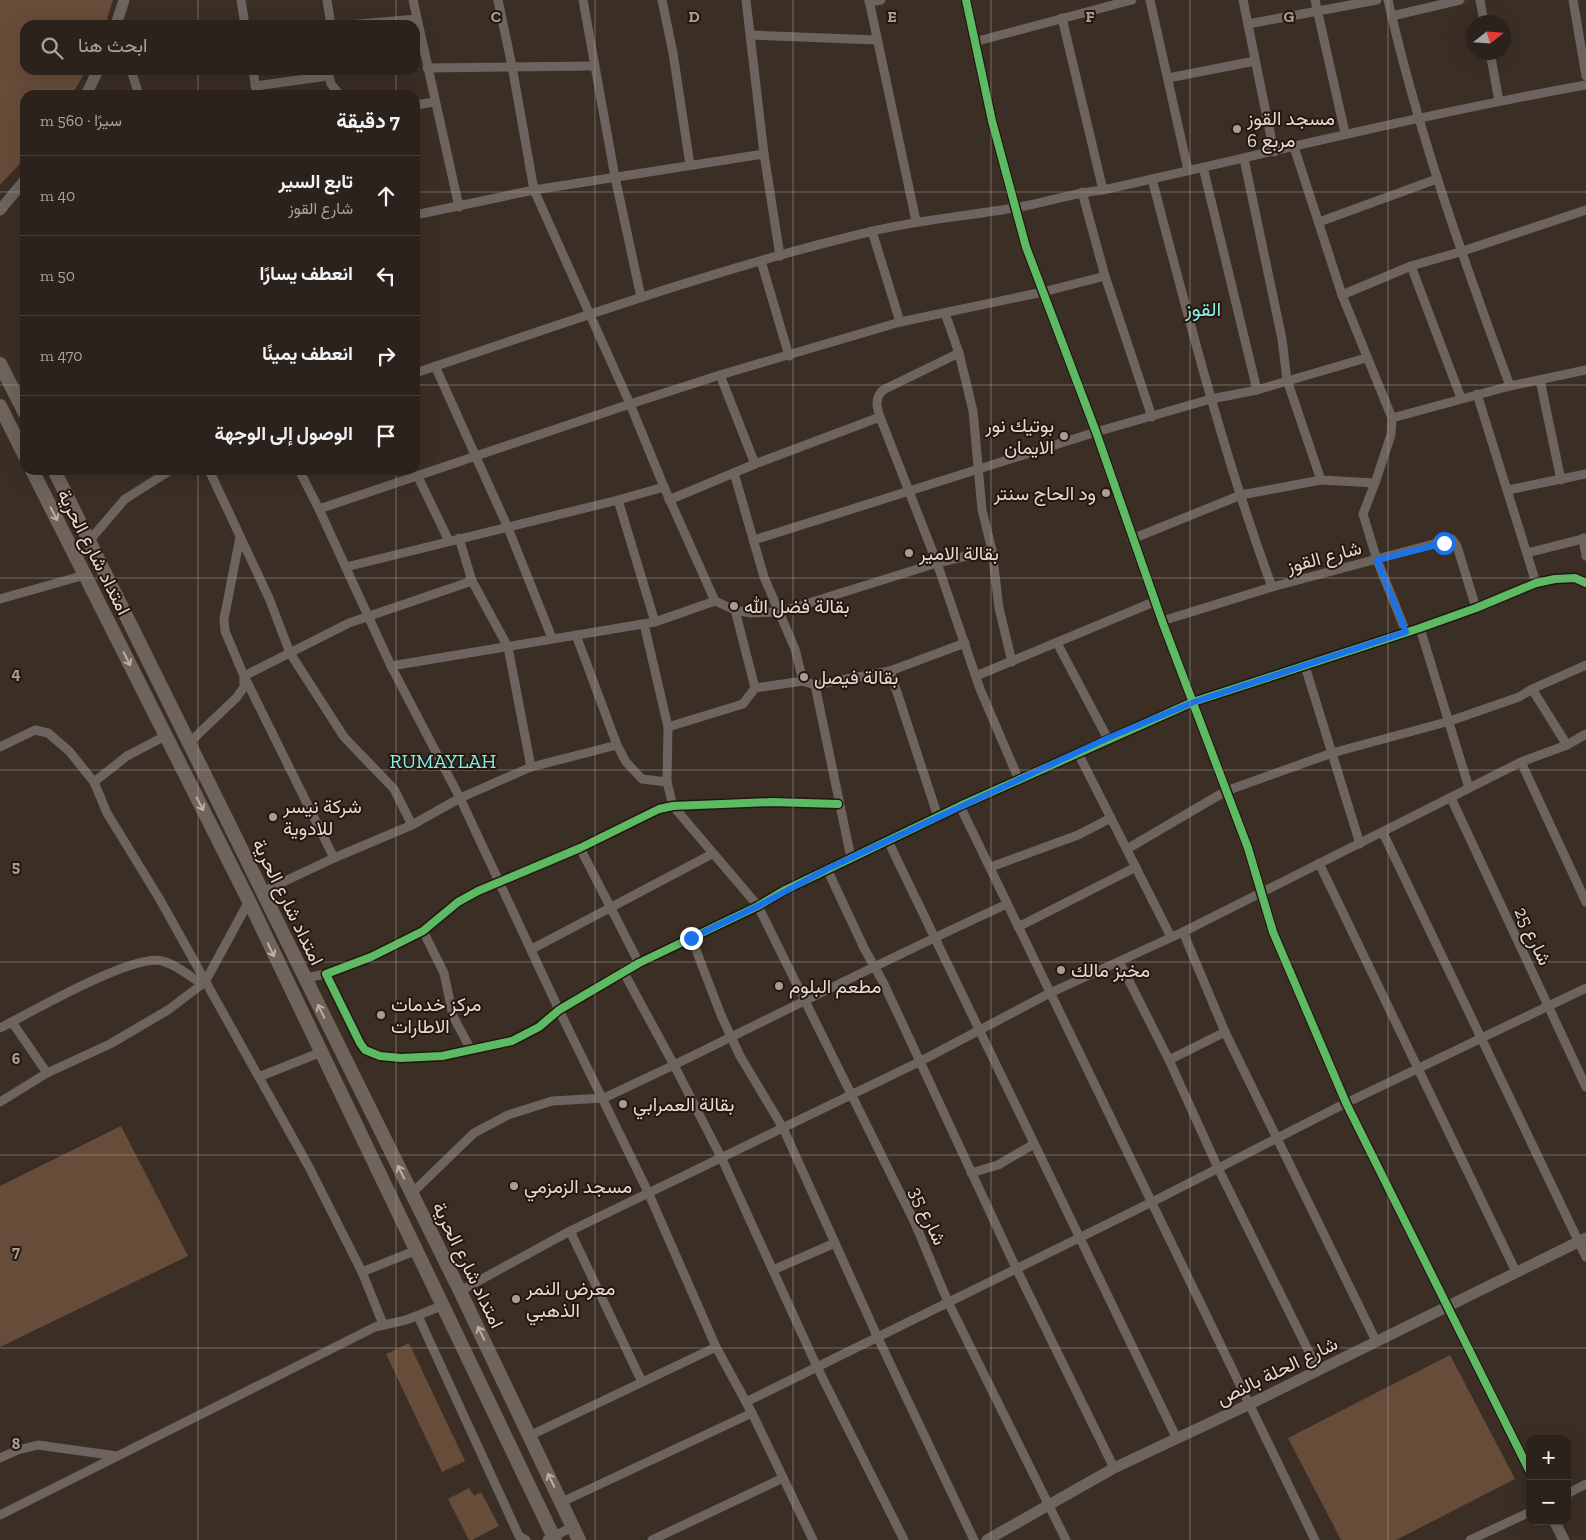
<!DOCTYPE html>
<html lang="ar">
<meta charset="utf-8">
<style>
:root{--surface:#2c221c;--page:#342a25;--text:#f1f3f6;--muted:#a6a4a3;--line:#483f3b}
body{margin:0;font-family:"Zilla Slab",Vazirmatn,serif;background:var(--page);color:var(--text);direction:rtl}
.controls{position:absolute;right:15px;bottom:15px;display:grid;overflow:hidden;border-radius:10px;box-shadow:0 5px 20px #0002}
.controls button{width:45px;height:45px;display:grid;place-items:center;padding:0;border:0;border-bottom:1px solid var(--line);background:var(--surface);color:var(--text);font:25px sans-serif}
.compass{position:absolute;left:1466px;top:15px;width:45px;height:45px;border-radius:50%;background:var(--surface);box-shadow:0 5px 20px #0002;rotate:73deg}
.stop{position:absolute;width:15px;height:15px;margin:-11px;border:4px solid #1a73e8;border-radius:50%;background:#fff}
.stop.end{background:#1a73e8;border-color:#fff;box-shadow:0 1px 5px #0008}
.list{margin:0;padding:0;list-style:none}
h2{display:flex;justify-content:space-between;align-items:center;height:65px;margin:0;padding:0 20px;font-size:21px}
h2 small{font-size:16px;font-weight:400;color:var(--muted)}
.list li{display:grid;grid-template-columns:32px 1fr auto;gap:15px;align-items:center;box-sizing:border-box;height:80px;padding:0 20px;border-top:1px solid var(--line)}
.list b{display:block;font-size:19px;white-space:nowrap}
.list p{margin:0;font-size:16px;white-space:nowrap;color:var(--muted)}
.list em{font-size:16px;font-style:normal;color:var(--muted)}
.icon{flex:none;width:28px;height:28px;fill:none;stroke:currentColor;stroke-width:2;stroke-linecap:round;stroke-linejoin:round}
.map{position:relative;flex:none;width:1586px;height:1540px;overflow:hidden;direction:ltr}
.search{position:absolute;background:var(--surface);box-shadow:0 5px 20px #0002;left:20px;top:20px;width:400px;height:55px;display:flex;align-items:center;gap:12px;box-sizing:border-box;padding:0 18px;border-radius:15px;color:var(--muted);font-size:19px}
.panel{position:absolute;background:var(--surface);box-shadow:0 5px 20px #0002;left:20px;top:90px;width:400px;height:385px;border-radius:15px;direction:rtl}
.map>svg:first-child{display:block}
</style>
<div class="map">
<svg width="1586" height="1540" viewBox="0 0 1586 1540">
<rect width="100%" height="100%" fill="#3b2e25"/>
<g fill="#684c3a">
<path d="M 0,0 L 113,0 L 105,25 L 25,25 L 25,70 L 86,70 L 72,95 L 25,95 L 25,158 L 0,185 Z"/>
<path d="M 121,1126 L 188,1256 L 0,1347 L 0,1186 Z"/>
<path d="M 409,1343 L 465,1461 L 442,1472 L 386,1354 Z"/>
<path d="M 1450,1355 L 1515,1479 L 1396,1540 L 1341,1540 L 1288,1438 Z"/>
<path d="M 469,1488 L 474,1496 L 481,1492 L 499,1526 L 472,1540 L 469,1540 L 448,1499 Z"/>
</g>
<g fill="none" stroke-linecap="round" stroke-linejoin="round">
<g stroke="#6d645f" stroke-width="9">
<path d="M 241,0 L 245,25"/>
<path d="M 327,0 L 331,25"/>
<path d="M 413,0 L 459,207"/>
<path d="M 498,0 L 512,66 L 534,190 L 630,404 L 664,487 L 715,601 L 735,610 L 751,613 L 780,612 L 937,563 L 992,550"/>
<path d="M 583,0 L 615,177 L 641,297"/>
<path d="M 662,0 L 673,53 L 690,165"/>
<path d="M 746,0 L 764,154 L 780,256"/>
<path d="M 869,0 L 916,221"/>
<path d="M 1150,0 L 1188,170"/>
<path d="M 1243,0 L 1274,152"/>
<path d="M 1315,0 L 1345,133"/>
<path d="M 1388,0 C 1418,132 1463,259 1510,386"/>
<path d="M 1480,0 L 1484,22"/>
<path d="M 1573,0 L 1586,76"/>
<path d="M 869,2 L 881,0"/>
<path d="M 1392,16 L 1460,0"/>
<path d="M 1062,18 L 1103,190"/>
<path d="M 1248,24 L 1377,0"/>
<path d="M 347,25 L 417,19"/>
<path d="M 752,35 L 876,40"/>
<path d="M 974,42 L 1132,0"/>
<path d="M 1490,52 L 1499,101"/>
<path d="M 427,68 L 594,66"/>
<path d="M 131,70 L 139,95"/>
<path d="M 253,70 L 257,95"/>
<path d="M 327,70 L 331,84 L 340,95"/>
<path d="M 1168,78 L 1255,61"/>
<path d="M 255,86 L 328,76"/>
<path d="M 415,105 L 435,102"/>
<path d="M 1294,147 L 1342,295 L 1392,418 L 1391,435 L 1375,483"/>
<path d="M 1244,159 L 1282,339 L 1287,380 L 1321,480"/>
<path d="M 1203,167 L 1257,390"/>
<path d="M 1152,179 C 1188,316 1223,454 1272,587"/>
<path d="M 1082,192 L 1105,276 L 1152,417"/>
<path d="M 415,215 L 534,190 L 764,154"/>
<path d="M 1319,222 L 1437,179"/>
<path d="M 872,231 L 900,322"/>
<path d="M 761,261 L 789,356"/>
<path d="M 1411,266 L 1461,398"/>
<path d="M 1342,295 L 1411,266 L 1460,252 L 1586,210"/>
<path d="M 945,313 L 959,353 L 973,411 L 982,510 L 992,550 L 999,608 L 1012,662"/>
<path d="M 959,353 L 883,390 C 874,399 877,407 880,417 L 937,563 L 980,689 L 1019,780"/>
<path d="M 435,366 L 508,528 L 552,638"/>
<path d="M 415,373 C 566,323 717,268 873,231 C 919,220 967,216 1014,208 C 1044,203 1072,193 1103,190 C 1264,154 1424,114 1586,85"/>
<path d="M 720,375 L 755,464"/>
<path d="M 1540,380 L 1561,480"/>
<path d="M 1477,394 L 1536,583"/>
<path d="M 1392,418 L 1510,386 L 1586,370"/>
<path d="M 209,470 L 269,598 L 290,653 L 344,737 L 394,789 L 412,825"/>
<path d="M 299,470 L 319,509 L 391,666 L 460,798 L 559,1010 L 648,1192 L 716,1347 L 752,1413 L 813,1540"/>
<path d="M 734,473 L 764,577 L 795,649 L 803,681"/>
<path d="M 418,477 L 449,541"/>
<path d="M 1508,490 L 1586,474"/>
<path d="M 618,500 L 655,622"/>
<path d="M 669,500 L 755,464 L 880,417"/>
<path d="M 319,509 L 630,404 L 720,375 L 900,322 L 1043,292 L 1105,276"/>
<path d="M 240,537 L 224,619 L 225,631 L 244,676 L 334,858"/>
<path d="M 459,538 L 472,581 L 508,647 L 531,767"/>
<path d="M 1583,538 L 1586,556"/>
<path d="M 1132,539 L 1241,495 L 1321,480 L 1375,483 L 1363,514 L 1377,560 L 1406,632"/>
<path d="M 754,540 L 1096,432 L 1211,399 L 1257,390 L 1366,358"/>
<path d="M 89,541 L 125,499 L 171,470"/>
<path d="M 1527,553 L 1586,538"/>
<path d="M 346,567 L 618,500 L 664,487"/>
<path d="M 0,599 L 85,575"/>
<path d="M 735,610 L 755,688"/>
<path d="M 1162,621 L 1272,587 L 1452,539 L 1457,546 L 1476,608"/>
<path d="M 644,624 L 668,727 L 667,782 L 673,806 L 758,906 L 914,1221 L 948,1302 L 1066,1540"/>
<path d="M 1420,628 L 1469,788"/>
<path d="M 576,635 L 617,745 L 626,762 L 642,779 L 667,782"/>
<path d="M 1057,643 L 1108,739"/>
<path d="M 391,666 L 655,622 L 715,601"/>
<path d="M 1305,666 L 1360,844"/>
<path d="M 890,671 L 938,817"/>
<path d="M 976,676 L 1156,601"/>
<path d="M 815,685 L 851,858"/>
<path d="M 1532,689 L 1567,745"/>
<path d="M 668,727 L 743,704 L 755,688 L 803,681 L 815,685 L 890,671 L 965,643"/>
<path d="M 189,743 L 237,697 L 244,687 L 244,676 L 349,623 L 472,581"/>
<path d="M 0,747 L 35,730 L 48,733 L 69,751 L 94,782 L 107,813 L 159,898 L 309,1167 L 362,1272 L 383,1324"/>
<path d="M 1078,753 L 1171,937"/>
<path d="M 1521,762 L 1586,902"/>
<path d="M 94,782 L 127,756 L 165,736"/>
<path d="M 1451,798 L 1586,1087"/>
<path d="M 838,804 L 772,802 L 673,806 L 659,809 L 580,848 L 478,891 L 458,902 L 423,931 L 371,957 L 326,974 L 360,1043 L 365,1050 L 380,1056 L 401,1058 L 442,1056 L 512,1041 L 539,1027 L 559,1010 L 639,963 L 758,906 L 785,890 L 960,806 L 1193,702 L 1420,628 L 1476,608 L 1536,583 L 1555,579 L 1575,578 L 1586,583"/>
<path d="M 960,806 L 1315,1540"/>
<path d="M 1383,833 L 1586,1257"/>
<path d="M 888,841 L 1177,1439"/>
<path d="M 580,848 L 639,963"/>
<path d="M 1127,849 L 1226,791 L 1332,753 L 1450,721 L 1519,697 L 1532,689 L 1586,665"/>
<path d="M 1319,863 L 1516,1272"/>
<path d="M 991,867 L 1078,835 L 1111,818"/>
<path d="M 827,869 L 864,948 L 883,982 L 1016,1268 L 1114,1468"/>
<path d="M 262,892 L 334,858 L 412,825 L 460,798 L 531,767 L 617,745"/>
<path d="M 1018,927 L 1136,867"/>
<path d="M 423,931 L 444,973 L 453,1016 L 471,1050"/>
<path d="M 1183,932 L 1225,1032 L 1376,1341"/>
<path d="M 691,937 L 721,1015 L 740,1056 L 783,1128 L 878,1338 L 974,1540"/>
<path d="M 532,949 L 712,854"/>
<path d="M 1120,963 L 1169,1060 L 1218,1168 L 1318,1370"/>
<path d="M 305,978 L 326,974"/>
<path d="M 12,1022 L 47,1073"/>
<path d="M 0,1028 C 30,1013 133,953 162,961 C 176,964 189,976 202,984"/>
<path d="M 1169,1060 L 1225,1032"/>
<path d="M 261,1076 L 319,1053"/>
<path d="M 0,1102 L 47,1073 L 110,1044 L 168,1010 L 205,982 L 249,901"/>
<path d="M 971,1173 L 998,1165 L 1034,1144"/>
<path d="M 412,1193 L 474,1133 L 508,1115 L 552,1101 L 604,1098 L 674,1065 L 623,971"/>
<path d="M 570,1231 L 642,1382"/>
<path d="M 773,1270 L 835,1243"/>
<path d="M 362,1272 L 417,1250"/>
<path d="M 460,1291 L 570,1231 L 919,1062 L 1050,993 L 1183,932 L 1521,762 L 1567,745 L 1586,734"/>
<path d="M 418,1316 L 519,1536 L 526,1540"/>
<path d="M 746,1402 L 1152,1202 L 1346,1103 L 1586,988"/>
<path d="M 529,1436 L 716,1347"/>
<path d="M 0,1458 L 18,1450 L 38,1445 L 117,1456"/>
<path d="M 1567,1494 L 1586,1484"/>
<path d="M 562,1502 L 752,1413"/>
<path d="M 0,1515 L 375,1327 L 406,1320 L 444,1305"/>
<path d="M 547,1540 L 572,1527"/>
<path d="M 652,1540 L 783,1478"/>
<path d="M 904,1540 L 817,1367 L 722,1159 L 674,1065 C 785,1011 895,955 1007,904"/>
<path d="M 1470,1540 L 1530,1512"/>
</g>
<g stroke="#6d645f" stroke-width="11">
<path d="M 966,0 L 992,121 L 1026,247 L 1096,432 L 1162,621 L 1248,848 L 1273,932 L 1346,1103 L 1530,1472"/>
<path d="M 116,25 L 124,0"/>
<path d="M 86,95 L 98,70"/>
<path d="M 0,210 L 25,180"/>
<path d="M 1554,1521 L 1564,1540"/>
<path d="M 987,1540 L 1114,1468 L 1250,1404 L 1586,1238"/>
</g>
<g stroke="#6e645c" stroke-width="14">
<path d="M 0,364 L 25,413"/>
<path d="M 0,406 L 25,456"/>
<path d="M 32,470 L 249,901 L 555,1540"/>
<path d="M 54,470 L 460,1291 L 579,1540"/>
</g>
<g stroke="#231710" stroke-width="11">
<g id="cycleway">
<path d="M 966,0 L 992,121 L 1026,247 L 1096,432 L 1162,621 L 1248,848 L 1273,932 L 1346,1103 L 1530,1472"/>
<path d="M 838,804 L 772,802 L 673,806 L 659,809 L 580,848 L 478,891 L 458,902 L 423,931 L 371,957 L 326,974 L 360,1043 L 365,1050 L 380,1056 L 401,1058 L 442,1056 L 512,1041 L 539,1027 L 559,1010 L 639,963 L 758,906 L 785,890 L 960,806 L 1193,702 L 1420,628 L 1476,608 L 1536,583 L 1555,579 L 1575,578 L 1586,583"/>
</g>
</g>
<use href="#cycleway" stroke="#5cba63" stroke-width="8"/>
</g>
<defs><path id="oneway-shaft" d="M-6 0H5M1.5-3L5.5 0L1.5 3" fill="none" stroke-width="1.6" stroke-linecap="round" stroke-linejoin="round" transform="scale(1.25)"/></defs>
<g stroke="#bdafa6">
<use href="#oneway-shaft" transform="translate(54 514) rotate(63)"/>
<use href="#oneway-shaft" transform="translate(127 659) rotate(63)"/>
<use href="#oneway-shaft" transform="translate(200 804) rotate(63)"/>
<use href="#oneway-shaft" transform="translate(271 950) rotate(65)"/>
<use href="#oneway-shaft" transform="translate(321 1011) rotate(-116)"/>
<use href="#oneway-shaft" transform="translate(401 1172) rotate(-117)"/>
<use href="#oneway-shaft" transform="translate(481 1333) rotate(-116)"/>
<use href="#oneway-shaft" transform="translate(551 1480) rotate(-116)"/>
</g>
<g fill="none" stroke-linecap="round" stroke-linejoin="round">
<path stroke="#1a73e8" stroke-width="6" d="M 691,938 L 758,906 L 827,869 L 1108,738 L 1194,702 L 1406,632 L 1377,560 L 1444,543"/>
</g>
<path fill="none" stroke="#ab9c93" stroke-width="1" stroke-opacity="0.55" d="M 198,0 L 198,25M 396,0 L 396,25M 595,0 L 595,1540M 793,0 L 793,1540M 991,0 L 991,1540M 1190,0 L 1190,1540M 1388,0 L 1388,1540M 198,70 L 198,95M 396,70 L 396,95M 0,192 L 25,192M 415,192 L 1586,192M 0,385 L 25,385M 415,385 L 1586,385M 198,470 L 198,1540M 396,470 L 396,1540M 0,578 L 1586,578M 0,770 L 1586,770M 0,962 L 1586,962M 0,1155 L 1586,1155M 0,1348 L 1586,1348"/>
<g fill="#ab9c93" stroke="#231710" stroke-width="2">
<circle cx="1237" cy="129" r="5"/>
<circle cx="1064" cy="436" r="5"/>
<circle cx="1106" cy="493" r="5"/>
<circle cx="909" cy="553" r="5"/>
<circle cx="734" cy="606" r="5"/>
<circle cx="804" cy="677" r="5"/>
<circle cx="273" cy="817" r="5"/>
<circle cx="1061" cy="970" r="5"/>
<circle cx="779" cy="986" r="5"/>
<circle cx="381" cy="1015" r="5"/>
<circle cx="623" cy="1104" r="5"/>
<circle cx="514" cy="1186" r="5"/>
<circle cx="516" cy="1299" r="5"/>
</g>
<g text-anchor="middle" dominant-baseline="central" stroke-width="4" stroke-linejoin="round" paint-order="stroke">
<g font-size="19" fill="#e8d8ce" stroke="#231710" text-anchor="start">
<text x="1247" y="118">مسجد القوز<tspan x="1247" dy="22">مربع 6</tspan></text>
<text x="1054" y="425" text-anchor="end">بوتيك نور<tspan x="1054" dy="22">الايمان</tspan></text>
<text x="1096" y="493" text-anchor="end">ود الحاج سنتر</text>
<text x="919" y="553">بقالة الامير</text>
<text x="744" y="606">بقالة فضل الله</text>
<text x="814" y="677">بقالة فيصل</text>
<text x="283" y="806">شركة نيسر<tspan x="283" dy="22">للادوية</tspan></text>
<text x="1071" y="970">مخبز مالك</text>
<text x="789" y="986">مطعم البلوم</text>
<text x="391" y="1004">مركز خدمات<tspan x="391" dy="22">الاطارات</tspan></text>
<text x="633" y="1104">بقالة العمرابي</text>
<text x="524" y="1186">مسجد الزمزمي</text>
<text x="526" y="1288">معرض النمر<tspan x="526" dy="22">الذهبي</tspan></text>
</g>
<g font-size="19" fill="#e8d8ce" stroke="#231710">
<text transform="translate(94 552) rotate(63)">امتداد شارع الحرية</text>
<text transform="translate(1324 557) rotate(-15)">شارع القوز</text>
<text transform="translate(288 902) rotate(64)">امتداد شارع الحرية</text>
<text transform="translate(1533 936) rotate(65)">شارع 25</text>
<text transform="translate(928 1216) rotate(65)">شارع 35</text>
<text transform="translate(468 1265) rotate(64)">امتداد شارع الحرية</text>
<text transform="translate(1277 1371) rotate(-26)">شارع الحلة بالنص</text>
</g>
<g font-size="20" fill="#86efe5" stroke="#231710">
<text x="1203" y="309">القوز</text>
<text x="443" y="761">RUMAYLAH</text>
</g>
</g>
<g font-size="16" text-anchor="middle" font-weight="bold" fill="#ab9c93" stroke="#231710" stroke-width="4" stroke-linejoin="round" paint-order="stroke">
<text x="496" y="22">C</text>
<text x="694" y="22">D</text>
<text x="892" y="22">E</text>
<text x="1090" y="22">F</text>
<text x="1289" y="22">G</text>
<text x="16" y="679">4</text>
<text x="16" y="872">5</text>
<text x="16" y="1064">6</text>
<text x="16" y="1257">7</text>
<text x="16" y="1449">8</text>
</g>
</svg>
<div class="controls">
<button>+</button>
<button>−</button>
</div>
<svg class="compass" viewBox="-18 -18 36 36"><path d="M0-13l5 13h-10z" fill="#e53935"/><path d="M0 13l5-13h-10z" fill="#a6a4a3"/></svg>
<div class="stop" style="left:1444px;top:543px"></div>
<div class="stop end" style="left:691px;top:938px"></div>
<div class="search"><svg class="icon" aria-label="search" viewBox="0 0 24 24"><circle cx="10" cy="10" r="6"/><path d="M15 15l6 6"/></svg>ابحث هنا</div>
<section class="panel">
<h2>7 دقيقة<small>سيرًا · 560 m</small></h2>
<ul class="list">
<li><svg class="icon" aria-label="ahead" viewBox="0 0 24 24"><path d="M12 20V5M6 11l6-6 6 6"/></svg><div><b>تابع السير</b><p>شارع القوز</p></div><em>40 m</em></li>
<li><svg class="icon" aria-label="left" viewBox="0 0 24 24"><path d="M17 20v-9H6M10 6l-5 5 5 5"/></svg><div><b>انعطف يسارًا</b></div><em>50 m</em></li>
<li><svg class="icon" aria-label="right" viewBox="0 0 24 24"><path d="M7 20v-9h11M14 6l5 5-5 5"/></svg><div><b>انعطف يمينًا</b></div><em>470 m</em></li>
<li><svg class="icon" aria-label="arrive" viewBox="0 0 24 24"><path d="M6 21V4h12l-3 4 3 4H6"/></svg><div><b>الوصول إلى الوجهة</b></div></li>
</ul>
</section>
</div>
